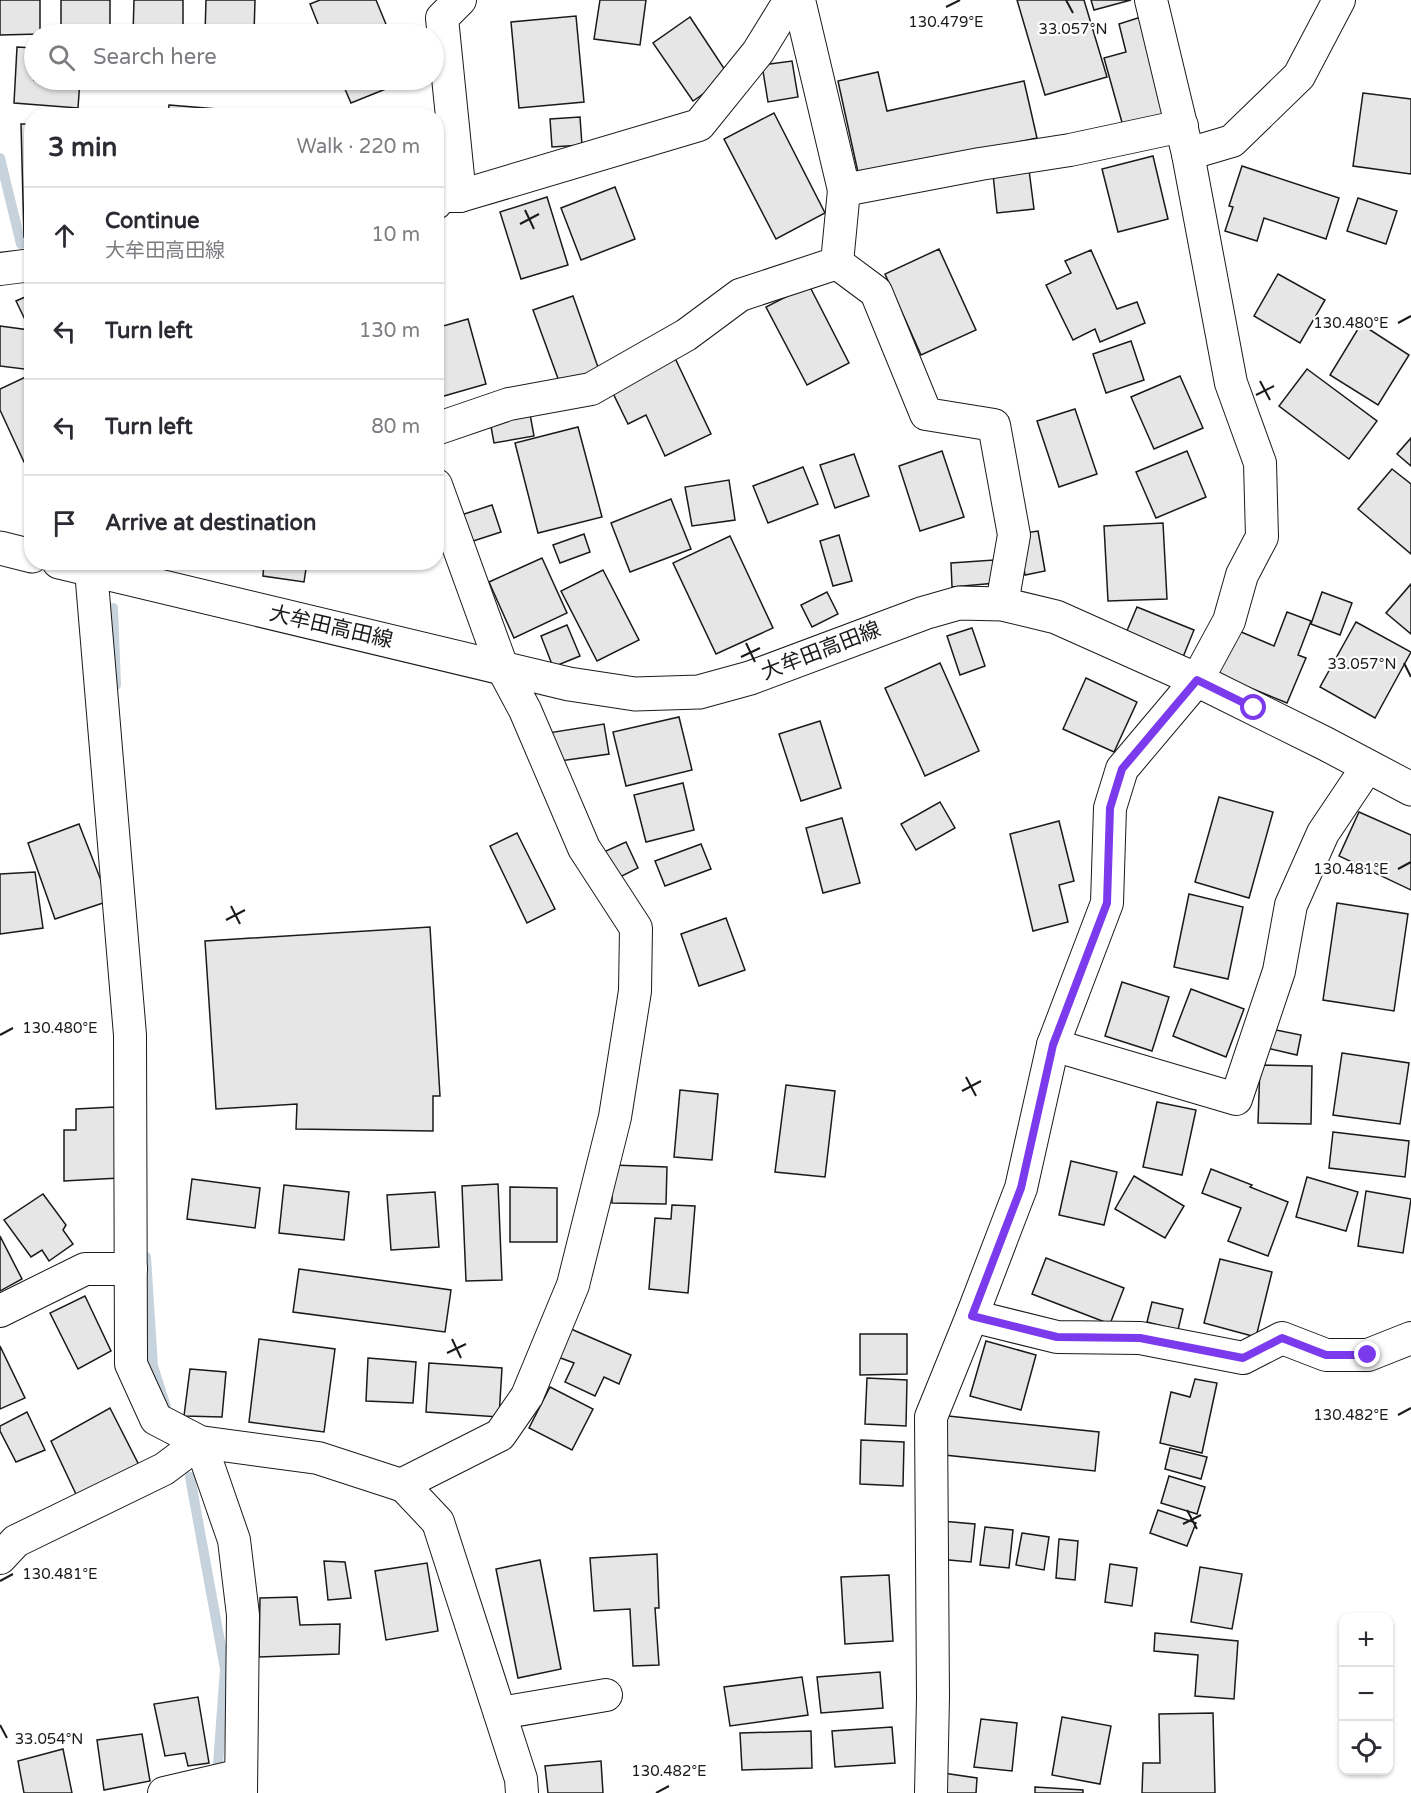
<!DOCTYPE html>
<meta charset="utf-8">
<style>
:root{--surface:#fff;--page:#f7f7f7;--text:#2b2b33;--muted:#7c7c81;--line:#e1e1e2}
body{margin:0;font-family:"Varela Round","Noto Sans JP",sans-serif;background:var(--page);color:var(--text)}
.controls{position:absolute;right:18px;bottom:18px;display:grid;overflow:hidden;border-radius:12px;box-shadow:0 2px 4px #0004}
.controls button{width:54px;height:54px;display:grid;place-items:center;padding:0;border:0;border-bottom:2px solid var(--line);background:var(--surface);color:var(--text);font:30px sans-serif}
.stop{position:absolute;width:18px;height:18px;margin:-14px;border:4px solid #7c3aed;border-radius:50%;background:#fff}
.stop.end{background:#7c3aed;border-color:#fff;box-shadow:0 2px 6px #0008}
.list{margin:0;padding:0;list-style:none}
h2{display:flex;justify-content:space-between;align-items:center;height:78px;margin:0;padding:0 24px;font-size:26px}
h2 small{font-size:20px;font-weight:400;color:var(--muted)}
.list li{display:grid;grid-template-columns:39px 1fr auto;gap:18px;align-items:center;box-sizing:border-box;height:96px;padding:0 24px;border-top:2px solid var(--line)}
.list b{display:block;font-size:22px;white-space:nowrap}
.list p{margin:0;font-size:20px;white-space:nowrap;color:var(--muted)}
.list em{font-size:20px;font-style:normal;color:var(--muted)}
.icon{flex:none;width:33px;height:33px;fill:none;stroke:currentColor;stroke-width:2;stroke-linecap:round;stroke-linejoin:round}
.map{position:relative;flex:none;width:1411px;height:1793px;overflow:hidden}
.search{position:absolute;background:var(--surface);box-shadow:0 2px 4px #0004;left:24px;top:24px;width:420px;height:66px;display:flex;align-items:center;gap:15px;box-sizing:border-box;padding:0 21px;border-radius:33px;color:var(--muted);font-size:22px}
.panel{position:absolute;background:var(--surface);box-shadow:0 2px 4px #0004;left:24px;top:108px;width:420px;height:462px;border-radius:24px}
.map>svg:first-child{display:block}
</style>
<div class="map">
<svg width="1411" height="1793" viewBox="0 0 1411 1793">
<rect width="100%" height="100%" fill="#fff"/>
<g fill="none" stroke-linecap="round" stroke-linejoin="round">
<g stroke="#c6d2dc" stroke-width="10">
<path d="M 0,158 L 21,244"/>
<path d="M 113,608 L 116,685"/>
<path d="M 146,1257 L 153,1366 L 166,1407"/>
<path d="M 190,1477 L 225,1669 L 217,1778"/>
</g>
</g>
<g fill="#e6e6e6" stroke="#1a1a1a" stroke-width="1.5">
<path d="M 0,0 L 40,0 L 40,34 L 0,35 Z"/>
<path d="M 61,0 L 110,0 L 110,34 L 61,33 Z"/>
<path d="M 134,0 L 183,0 L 183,34 L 133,34 Z"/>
<path d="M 206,0 L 255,0 L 254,34 L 205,34 Z"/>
<path d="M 320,0 L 376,0 L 390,34 L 322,34 L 310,4 Z"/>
<path d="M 600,0 L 646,0 L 640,45 L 594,39 Z"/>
<path d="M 1017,0 L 1084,0 L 1107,77 L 1045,95 Z"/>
<path d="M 1091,0 L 1131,0 L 1094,10 Z"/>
<path d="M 576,16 L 584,102 L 519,108 L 511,22 Z"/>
<path d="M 1144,16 L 1172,112 L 1123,126 L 1104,58 L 1126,52 L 1119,24 Z"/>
<path d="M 690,17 L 729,76 L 693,101 L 653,43 Z"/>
<path d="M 17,47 L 34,48 L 34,80 L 80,80 L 78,108 L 14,103 Z"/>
<path d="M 792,61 L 798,97 L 768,102 L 762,65 Z"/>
<path d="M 878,72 L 887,111 L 1024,81 L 1037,138 L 859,177 L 838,81 Z"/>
<path d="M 341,80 L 408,80 L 351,103 Z"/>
<path d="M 1363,93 L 1411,99 L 1411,174 L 1353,166 Z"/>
<path d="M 169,105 L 254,112 L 253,116 L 168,116 Z"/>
<path d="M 774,113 L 825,213 L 776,239 L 724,139 Z"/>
<path d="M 580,117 L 582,145 L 552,147 L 550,119 Z"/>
<path d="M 21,124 L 32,124 L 32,237 L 24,237 Z"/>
<path d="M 1153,156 L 1168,219 L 1118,232 L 1102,169 Z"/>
<path d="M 1242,166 L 1339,198 L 1326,239 L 1264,218 L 1257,241 L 1225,231 L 1233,207 L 1229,206 Z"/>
<path d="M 1029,170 L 1034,209 L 997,213 L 993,174 Z"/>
<path d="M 615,187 L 635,239 L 581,260 L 561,208 Z"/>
<path d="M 547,197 L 568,265 L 521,279 L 500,212 Z"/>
<path d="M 1358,198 L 1397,211 L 1386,244 L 1347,231 Z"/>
<path d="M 939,249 L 976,330 L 921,355 L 885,274 Z"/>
<path d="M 1091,250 L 1117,309 L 1137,302 L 1145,323 L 1100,342 L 1095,329 L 1073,340 L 1046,285 L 1071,273 L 1065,261 Z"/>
<path d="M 1278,274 L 1325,300 L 1300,343 L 1254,316 Z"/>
<path d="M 809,285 L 849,363 L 807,385 L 766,307 Z"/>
<path d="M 32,294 L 32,370 L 0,366 L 0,326 L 30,330 L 16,301 Z"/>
<path d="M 573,296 L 599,370 L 560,384 L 533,310 Z"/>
<path d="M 468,319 L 486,384 L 437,398 L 436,328 Z"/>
<path d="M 1361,324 L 1409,355 L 1378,405 L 1330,375 Z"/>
<path d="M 1131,341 L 1144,380 L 1106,393 L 1093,354 Z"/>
<path d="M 674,356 L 711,434 L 665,456 L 646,415 L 628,424 L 609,385 Z"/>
<path d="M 1307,369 L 1377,421 L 1349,459 L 1279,406 Z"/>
<path d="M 32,374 L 32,458 L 24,462 L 0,410 L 0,389 Z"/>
<path d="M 1180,376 L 1203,428 L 1154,449 L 1131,397 Z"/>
<path d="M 1075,409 L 1097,474 L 1059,487 L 1037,421 Z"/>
<path d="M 530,414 L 534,436 L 494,443 L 490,421 Z"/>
<path d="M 578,427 L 602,517 L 538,533 L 515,443 Z"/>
<path d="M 1411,438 L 1411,466 L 1397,454 Z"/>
<path d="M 942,451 L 964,517 L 920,531 L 899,466 Z"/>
<path d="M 1187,451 L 1206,497 L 1156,518 L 1136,472 Z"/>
<path d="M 854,454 L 869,496 L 835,508 L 820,465 Z"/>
<path d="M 803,467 L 818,504 L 768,523 L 753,486 Z"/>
<path d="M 1392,469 L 1411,484 L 1411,554 L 1358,509 Z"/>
<path d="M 729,480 L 735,520 L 692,526 L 685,487 Z"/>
<path d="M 671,499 L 691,549 L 630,572 L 611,523 Z"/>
<path d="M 492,505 L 501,532 L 464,544 L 455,517 Z"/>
<path d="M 1163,523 L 1167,599 L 1108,601 L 1104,526 Z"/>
<path d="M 1038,531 L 1045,571 L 1025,575 L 1018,534 Z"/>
<path d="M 584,534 L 590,552 L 560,563 L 553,545 Z"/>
<path d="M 839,535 L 852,581 L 833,586 L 820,541 Z"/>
<path d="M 730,536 L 773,628 L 716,654 L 673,563 Z"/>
<path d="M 542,558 L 567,613 L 514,638 L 489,582 Z"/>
<path d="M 994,560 L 996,583 L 952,587 L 951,563 Z"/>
<path d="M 264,562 L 307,562 L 304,582 L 263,576 Z"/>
<path d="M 603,570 L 639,640 L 597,661 L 561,591 Z"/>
<path d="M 1411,584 L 1411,634 L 1386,613 Z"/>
<path d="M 827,592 L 838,614 L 812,627 L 801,605 Z"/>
<path d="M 1322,592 L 1352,603 L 1340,635 L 1311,624 Z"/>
<path d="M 1137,607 L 1194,630 L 1183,657 L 1126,633 Z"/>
<path d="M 1287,612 L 1311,621 L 1298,655 L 1306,658 L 1287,703 L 1214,673 L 1232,628 L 1274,646 Z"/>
<path d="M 1356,622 L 1411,652 L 1375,718 L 1320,687 Z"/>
<path d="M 567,625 L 580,656 L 553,667 L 541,636 Z"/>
<path d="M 972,628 L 985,666 L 960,675 L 947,636 Z"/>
<path d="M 940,663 L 979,751 L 925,776 L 885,688 Z"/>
<path d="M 1086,678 L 1137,702 L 1114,752 L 1063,729 Z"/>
<path d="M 679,717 L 692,770 L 626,786 L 613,732 Z"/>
<path d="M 820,721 L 841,788 L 801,801 L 779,734 Z"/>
<path d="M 604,724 L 609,754 L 553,762 L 548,733 Z"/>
<path d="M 683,783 L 694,830 L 646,842 L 634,795 Z"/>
<path d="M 1219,797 L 1273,812 L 1249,898 L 1195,882 Z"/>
<path d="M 940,802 L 955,828 L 916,850 L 901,824 Z"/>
<path d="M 1359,812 L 1411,835 L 1411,890 L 1339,856 Z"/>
<path d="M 842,818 L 860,883 L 823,893 L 806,828 Z"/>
<path d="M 1059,821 L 1074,881 L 1059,885 L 1068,922 L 1033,931 L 1010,834 Z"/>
<path d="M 79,824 L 109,901 L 55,919 L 28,843 Z"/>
<path d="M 517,833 L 555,909 L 527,923 L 490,846 Z"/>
<path d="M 626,842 L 638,868 L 610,882 L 597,855 Z"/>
<path d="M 701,844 L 711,869 L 665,886 L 655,861 Z"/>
<path d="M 35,872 L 43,928 L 0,934 L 0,874 Z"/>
<path d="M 1189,894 L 1243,907 L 1228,979 L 1174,967 Z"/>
<path d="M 1337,903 L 1408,914 L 1394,1011 L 1323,1000 Z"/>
<path d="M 726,918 L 745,970 L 699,986 L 681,934 Z"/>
<path d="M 430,927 L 440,1096 L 433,1096 L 433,1131 L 296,1129 L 297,1104 L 216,1109 L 205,941 Z"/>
<path d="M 1122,982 L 1169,997 L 1152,1051 L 1105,1036 Z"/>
<path d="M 1191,989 L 1244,1009 L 1226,1057 L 1173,1036 Z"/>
<path d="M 1271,1029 L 1301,1035 L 1297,1055 L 1267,1048 Z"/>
<path d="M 1342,1053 L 1409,1063 L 1400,1124 L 1333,1115 Z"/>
<path d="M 1260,1065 L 1312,1066 L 1311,1124 L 1258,1123 Z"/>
<path d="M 786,1085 L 835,1091 L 825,1177 L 775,1172 Z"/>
<path d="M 680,1090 L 718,1094 L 712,1160 L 674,1157 Z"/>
<path d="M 1157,1102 L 1196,1110 L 1182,1175 L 1143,1167 Z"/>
<path d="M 115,1107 L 119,1178 L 64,1181 L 64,1130 L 76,1130 L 76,1109 Z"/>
<path d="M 1333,1132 L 1409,1141 L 1405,1177 L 1329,1168 Z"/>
<path d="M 1071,1161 L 1117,1172 L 1104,1225 L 1059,1215 Z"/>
<path d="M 612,1165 L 667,1167 L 666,1204 L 612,1203 Z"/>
<path d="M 1211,1169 L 1252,1185 L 1250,1187 L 1288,1202 L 1268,1256 L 1228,1241 L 1241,1208 L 1202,1193 Z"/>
<path d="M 1134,1176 L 1184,1206 L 1165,1238 L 1115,1209 Z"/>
<path d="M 1307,1177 L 1358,1192 L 1346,1231 L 1296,1217 Z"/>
<path d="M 192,1179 L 260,1188 L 255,1228 L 187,1219 Z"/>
<path d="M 498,1184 L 502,1280 L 466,1281 L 462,1186 Z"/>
<path d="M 284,1185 L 349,1192 L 344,1240 L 279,1233 Z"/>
<path d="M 510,1187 L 557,1188 L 557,1242 L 510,1242 Z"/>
<path d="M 1366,1191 L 1411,1199 L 1403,1253 L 1358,1246 Z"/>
<path d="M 435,1192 L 439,1247 L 391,1250 L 387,1195 Z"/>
<path d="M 43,1194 L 66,1225 L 63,1230 L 73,1244 L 49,1261 L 42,1250 L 31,1257 L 4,1220 Z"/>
<path d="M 672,1205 L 695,1206 L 688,1293 L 649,1289 L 655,1218 L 671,1219 Z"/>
<path d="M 0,1236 L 22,1279 L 0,1291 Z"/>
<path d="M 1046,1258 L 1124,1288 L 1110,1324 L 1032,1294 Z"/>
<path d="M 1220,1259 L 1272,1272 L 1256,1337 L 1204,1323 Z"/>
<path d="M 299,1269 L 451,1290 L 445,1332 L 293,1312 Z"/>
<path d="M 85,1296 L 111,1351 L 78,1369 L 50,1313 Z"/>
<path d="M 1152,1302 L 1183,1309 L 1178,1330 L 1147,1322 Z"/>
<path d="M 571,1329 L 631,1355 L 619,1384 L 604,1377 L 595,1396 L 565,1382 L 574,1363 L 558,1357 Z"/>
<path d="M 860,1334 L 907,1334 L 907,1374 L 860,1375 Z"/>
<path d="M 259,1339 L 335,1349 L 324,1432 L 249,1422 Z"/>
<path d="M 986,1341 L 1036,1355 L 1021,1410 L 970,1396 Z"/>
<path d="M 0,1346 L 25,1398 L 0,1409 Z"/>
<path d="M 368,1358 L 416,1362 L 413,1403 L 366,1401 Z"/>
<path d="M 429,1363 L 502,1368 L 499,1417 L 426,1412 Z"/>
<path d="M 190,1369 L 226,1372 L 222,1417 L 184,1416 Z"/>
<path d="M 867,1378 L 907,1380 L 906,1426 L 865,1424 Z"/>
<path d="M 1195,1379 L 1217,1383 L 1202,1453 L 1160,1443 L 1171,1392 L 1190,1397 Z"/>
<path d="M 550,1387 L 593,1409 L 572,1450 L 529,1428 Z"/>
<path d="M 110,1408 L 144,1475 L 82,1507 L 51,1441 Z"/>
<path d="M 27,1412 L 45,1450 L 16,1462 L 0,1431 L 0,1426 Z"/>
<path d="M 939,1415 L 1099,1432 L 1095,1471 L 935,1454 Z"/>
<path d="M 861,1440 L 904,1442 L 903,1486 L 860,1484 Z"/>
<path d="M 1170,1448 L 1207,1457 L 1201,1479 L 1165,1469 Z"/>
<path d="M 1169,1476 L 1205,1487 L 1197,1514 L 1161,1503 Z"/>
<path d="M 1158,1510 L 1196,1523 L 1187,1546 L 1150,1533 Z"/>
<path d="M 941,1521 L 975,1524 L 971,1562 L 938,1559 Z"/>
<path d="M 985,1527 L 1013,1530 L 1009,1568 L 980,1565 Z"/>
<path d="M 1022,1533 L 1049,1537 L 1044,1570 L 1016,1565 Z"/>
<path d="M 1059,1539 L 1078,1541 L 1075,1580 L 1056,1578 Z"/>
<path d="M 657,1554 L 659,1608 L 655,1608 L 659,1665 L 633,1666 L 630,1609 L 594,1611 L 590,1558 Z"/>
<path d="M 540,1560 L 561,1669 L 518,1678 L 496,1569 Z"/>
<path d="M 324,1561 L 345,1562 L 351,1598 L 328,1600 Z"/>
<path d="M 427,1563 L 438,1631 L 386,1640 L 375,1571 Z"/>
<path d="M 1110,1564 L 1137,1568 L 1132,1606 L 1105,1602 Z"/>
<path d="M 1200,1567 L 1242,1574 L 1232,1629 L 1191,1622 Z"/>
<path d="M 889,1575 L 893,1641 L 845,1644 L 841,1577 Z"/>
<path d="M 297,1597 L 300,1625 L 340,1624 L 339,1654 L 259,1657 L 260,1598 Z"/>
<path d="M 1155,1633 L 1238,1641 L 1234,1699 L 1195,1696 L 1198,1655 L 1154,1651 Z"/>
<path d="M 880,1672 L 883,1708 L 821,1713 L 817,1677 Z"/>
<path d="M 802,1677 L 808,1715 L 730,1726 L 724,1687 Z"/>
<path d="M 198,1697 L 209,1763 L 188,1766 L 185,1753 L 165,1756 L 154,1704 Z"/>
<path d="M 1213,1713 L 1215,1793 L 1142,1793 L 1143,1763 L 1160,1763 L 1159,1714 Z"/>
<path d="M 1062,1717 L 1111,1726 L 1100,1784 L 1052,1775 Z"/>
<path d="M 981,1719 L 1017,1723 L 1012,1771 L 974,1767 Z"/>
<path d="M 892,1727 L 895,1763 L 835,1767 L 832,1731 Z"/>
<path d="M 811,1731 L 812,1768 L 742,1770 L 740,1733 Z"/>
<path d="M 142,1734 L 150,1781 L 104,1790 L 97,1740 Z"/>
<path d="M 63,1749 L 72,1793 L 24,1793 L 18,1761 Z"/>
<path d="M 601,1761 L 603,1793 L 548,1793 L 545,1766 Z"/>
<path d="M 943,1773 L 977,1778 L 976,1793 L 940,1793 Z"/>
<path d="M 1035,1787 L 1083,1790 L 1083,1793 L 1035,1793 Z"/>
</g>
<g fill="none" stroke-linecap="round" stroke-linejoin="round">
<g stroke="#1a1a1a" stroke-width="34">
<g id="minor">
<path d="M 799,0 L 844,190"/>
<path d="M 1188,154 L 1232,141 L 1299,76 L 1339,0"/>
<path d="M 460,196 L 442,18 L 460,0"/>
<path d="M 436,203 L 441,196 L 460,196 L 699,125 L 758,52 L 790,0"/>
<path d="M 837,263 L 876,292 L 926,414 L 994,425 L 1014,535 L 1002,604"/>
<path d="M 0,269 L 32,265"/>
<path d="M 436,429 L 509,404 L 591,389 L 686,335 L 740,295 L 837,263 L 844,190 L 980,164 L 1070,150 L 1182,126"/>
<path d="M 91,570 L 130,1035 L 131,1364 L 156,1419 L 200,1442 L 318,1458 L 401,1485 L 405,1487 L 438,1522 L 521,1779 L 522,1793"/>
<path d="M 1053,1045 L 1236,1099 L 1279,971 L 1291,905 L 1323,833 L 1368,766"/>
<path d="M 0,1311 L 85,1269 L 131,1269"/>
<path d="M 972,1316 L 1057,1337 L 1140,1338 L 1243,1358 L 1282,1338 L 1326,1355 L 1368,1355 L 1411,1338"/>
<path d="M 200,1442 L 234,1540 L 243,1615 L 241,1793"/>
<path d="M 401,1485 L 500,1435 L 527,1396 L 573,1285 L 615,1117 L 635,991 L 636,928 L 584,848 L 525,710 L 502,667 L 436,485"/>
<path d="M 0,1558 L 16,1541 L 164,1469 L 200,1442"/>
<path d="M 500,1713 L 606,1695"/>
<path d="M 164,1793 L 241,1775"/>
<path d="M 931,1793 L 933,1697 L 931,1417 L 972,1316 L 1021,1188 L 1053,1045 L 1107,903 L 1110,808 L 1122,769 L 1197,680 L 1229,621 L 1242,575 L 1262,537 L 1260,463 L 1231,383 L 1188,154 L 1151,0"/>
</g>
</g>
<g stroke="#1a1a1a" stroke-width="35">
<g id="primary">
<path d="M 0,548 L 32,556"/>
<path d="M 59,562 L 569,684 L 635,694 L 699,692 L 750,678 L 924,613 L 959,603 L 1002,604 L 1056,617 L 1197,680 L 1326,744 L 1411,789"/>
</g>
</g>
<use href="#minor" stroke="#fff" stroke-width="32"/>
<use href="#primary" stroke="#fff" stroke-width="33"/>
</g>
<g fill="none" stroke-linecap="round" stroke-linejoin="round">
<path stroke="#7c3aed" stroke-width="8" d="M 1254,708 L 1197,680 L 1122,769 L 1110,808 L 1107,903 L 1053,1045 L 1021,1188 L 972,1316 L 1057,1337 L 1140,1338 L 1243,1358 L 1282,1338 L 1326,1355 L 1368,1355"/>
</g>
<path fill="none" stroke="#1a1a1a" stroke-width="2" d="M 1066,0 L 1073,13M 946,7 L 960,0M 525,210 L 534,229M 520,224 L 539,214M 1398,323 L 1411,316M 1260,381 L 1270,400M 1256,395 L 1274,386M 746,643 L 755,662M 741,657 L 760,648M 1404,663 L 1411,677M 1398,869 L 1411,862M 231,906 L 240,924M 226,920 L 245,910M 0,1035 L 13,1028M 966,1077 L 976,1096M 962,1091 L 981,1081M 452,1339 L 461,1358M 447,1353 L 466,1344M 1398,1415 L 1411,1408M 1187,1510 L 1197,1529M 1183,1524 L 1201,1515M 0,1581 L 13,1574M 0,1725 L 7,1738M 656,1793 L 669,1786"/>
<g text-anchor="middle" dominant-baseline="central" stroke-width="4.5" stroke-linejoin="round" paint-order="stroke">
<g font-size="21" fill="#1a1a1a" stroke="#fff">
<text transform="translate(331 627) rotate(13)">大牟田高田線</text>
<text transform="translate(821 651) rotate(-21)">大牟田高田線</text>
</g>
</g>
<g font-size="15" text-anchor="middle" fill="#1a1a1a" stroke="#fff" stroke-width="4.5" stroke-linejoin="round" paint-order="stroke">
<text x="946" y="27">130.479°E</text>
<text x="1073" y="34">33.057°N</text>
<text x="1351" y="328">130.480°E</text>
<text x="1362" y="669">33.057°N</text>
<text x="1351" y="874">130.481°E</text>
<text x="60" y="1033">130.480°E</text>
<text x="1351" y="1420">130.482°E</text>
<text x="60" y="1579">130.481°E</text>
<text x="49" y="1744">33.054°N</text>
<text x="669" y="1776">130.482°E</text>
</g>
</svg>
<div class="controls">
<button>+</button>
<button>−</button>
<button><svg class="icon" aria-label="locate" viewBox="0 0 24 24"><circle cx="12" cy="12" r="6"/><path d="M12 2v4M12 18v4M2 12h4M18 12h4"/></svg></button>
</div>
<div class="stop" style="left:1254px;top:708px"></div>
<div class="stop end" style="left:1368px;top:1355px"></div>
<div class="search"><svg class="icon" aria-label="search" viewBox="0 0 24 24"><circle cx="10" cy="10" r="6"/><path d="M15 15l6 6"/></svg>Search here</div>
<section class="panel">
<h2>3 min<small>Walk · 220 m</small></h2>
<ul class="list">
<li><svg class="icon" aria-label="ahead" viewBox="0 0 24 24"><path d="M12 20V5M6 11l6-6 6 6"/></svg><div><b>Continue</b><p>大牟田高田線</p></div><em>10 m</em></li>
<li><svg class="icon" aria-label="left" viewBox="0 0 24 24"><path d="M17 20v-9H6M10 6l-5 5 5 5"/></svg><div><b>Turn left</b></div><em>130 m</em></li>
<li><svg class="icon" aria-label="left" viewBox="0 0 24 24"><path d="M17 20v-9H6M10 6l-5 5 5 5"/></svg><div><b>Turn left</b></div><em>80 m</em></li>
<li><svg class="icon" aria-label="arrive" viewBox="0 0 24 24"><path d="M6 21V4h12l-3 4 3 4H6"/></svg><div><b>Arrive at destination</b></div></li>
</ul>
</section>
</div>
